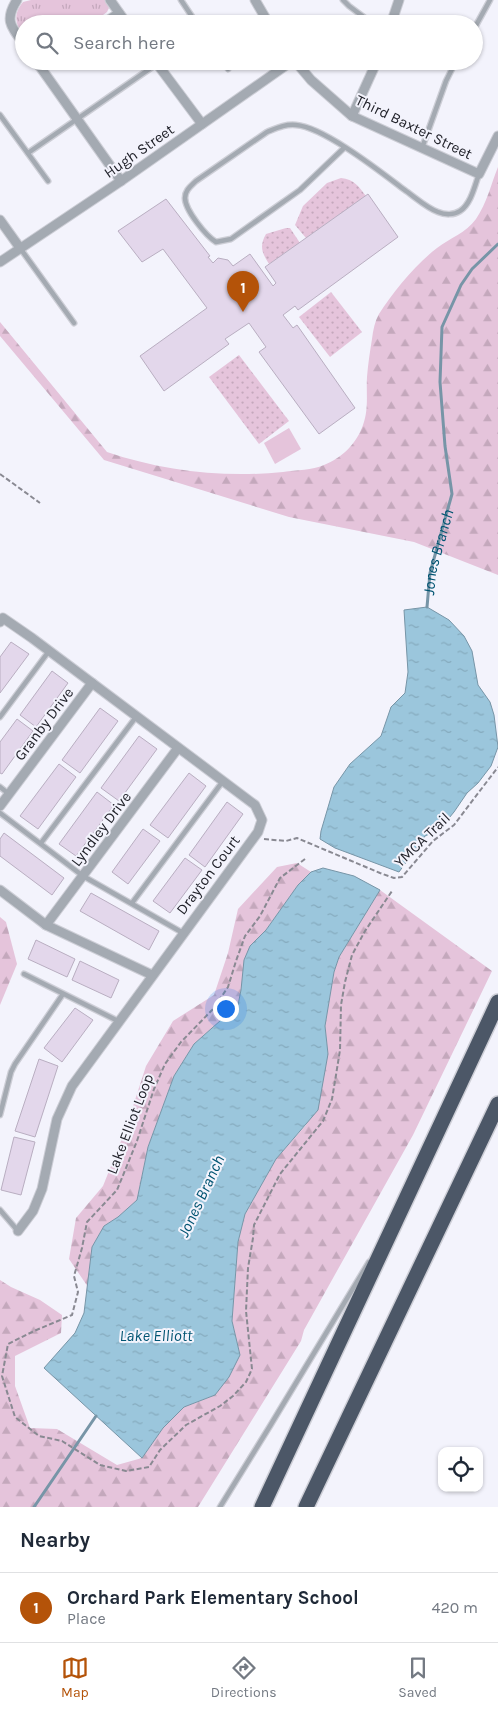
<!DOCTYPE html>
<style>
:root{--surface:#fff;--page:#f2f2f3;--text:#1f2937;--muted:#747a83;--line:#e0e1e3;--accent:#b45309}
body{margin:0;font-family:Karla,sans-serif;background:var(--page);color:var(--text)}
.controls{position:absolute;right:15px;bottom:15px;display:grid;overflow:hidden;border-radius:10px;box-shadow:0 1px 4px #0004}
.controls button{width:45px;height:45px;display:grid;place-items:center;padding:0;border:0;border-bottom:1px solid var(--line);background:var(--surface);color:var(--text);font:25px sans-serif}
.you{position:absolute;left:225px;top:1008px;width:18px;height:18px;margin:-12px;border:4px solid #fff;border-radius:50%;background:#1a73e8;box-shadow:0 0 0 8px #1a73e833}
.badge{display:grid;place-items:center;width:32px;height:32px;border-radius:50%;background:var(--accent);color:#fff;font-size:16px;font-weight:700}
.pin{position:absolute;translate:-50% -41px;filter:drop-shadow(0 1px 2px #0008)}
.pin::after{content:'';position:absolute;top:26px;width:18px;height:15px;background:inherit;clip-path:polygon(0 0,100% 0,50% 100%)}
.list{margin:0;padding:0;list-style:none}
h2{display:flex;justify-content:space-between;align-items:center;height:65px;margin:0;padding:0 20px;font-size:21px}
h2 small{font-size:16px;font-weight:400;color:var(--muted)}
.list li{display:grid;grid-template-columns:32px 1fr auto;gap:15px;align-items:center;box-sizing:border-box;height:70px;padding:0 20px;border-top:1px solid var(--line)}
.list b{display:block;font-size:19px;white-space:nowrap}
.list p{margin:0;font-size:16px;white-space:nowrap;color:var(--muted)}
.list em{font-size:16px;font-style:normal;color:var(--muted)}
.icon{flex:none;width:28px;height:28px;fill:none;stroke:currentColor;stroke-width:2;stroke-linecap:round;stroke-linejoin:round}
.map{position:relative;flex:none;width:498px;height:1507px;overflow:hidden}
.search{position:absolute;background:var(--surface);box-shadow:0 1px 4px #0004;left:15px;right:15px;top:15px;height:55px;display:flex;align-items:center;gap:12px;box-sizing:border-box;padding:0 18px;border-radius:28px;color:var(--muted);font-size:19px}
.sheet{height:135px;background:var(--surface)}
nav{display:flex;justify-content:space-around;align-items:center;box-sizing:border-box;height:70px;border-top:1px solid var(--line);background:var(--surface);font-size:14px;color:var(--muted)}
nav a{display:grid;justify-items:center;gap:2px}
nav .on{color:var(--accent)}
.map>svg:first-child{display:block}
</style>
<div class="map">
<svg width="498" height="1507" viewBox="0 0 498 1507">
<defs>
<pattern id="grass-tufts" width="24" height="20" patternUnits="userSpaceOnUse" patternTransform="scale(1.25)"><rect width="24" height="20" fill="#e5c4db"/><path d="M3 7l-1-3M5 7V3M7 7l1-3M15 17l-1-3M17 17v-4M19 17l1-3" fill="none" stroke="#c4a8bc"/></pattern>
<pattern id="forest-firs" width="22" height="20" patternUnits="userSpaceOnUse" patternTransform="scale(1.25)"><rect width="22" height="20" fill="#e5c4db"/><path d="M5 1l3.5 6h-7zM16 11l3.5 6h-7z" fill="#c4a8bc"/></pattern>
<pattern id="park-dots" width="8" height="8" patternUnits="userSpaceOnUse" patternTransform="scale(1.25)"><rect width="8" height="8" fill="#e5c4db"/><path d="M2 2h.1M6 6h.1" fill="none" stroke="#c4a8bc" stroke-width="1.8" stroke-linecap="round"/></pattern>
<pattern id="water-ripples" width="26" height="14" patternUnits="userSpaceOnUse" patternTransform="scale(1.25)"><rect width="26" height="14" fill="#9bc6dc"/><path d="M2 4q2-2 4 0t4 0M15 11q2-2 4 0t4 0" fill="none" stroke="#85aabd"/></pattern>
</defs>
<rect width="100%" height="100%" fill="#f3f3fc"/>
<path fill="url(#grass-tufts)" d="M 31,0 L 105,0 L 109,8 L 107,12 L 95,21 L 91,21 L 87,24 L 24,24 L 24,36 C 15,24 13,14 23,2 Z"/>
<g fill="url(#forest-firs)">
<path d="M 498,167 L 498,575 L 414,542 L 289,517 L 104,460 L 0,336 L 0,322 L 107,452 C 163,471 224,478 283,472 C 297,470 312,470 324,465 C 342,458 357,443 363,425 C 369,408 366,394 367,377 C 368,364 370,351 372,339 C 373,330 375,321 379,314 C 393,292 416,264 437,248 C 450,238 466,233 476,219 C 487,203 491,184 498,167 Z"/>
<path d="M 297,863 L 311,872 L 298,885 L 266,930 L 250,946 L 238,1005 L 194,1044 L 174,1076 L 148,1147 L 137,1200 L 118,1217 L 104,1226 L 92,1247 L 88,1287 L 69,1259 L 76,1218 L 103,1186 L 125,1131 L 146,1066 L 173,1021 L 214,995 L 228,953 L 238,909 L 277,867 Z"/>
<path d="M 380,890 L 492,971 L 413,1135 L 304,1330 L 301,1341 L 198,1507 L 0,1507 L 0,1280 L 11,1287 L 40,1300 L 62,1315 L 61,1333 L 15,1356 L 15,1386 L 30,1428 L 57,1429 L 117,1465 L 142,1458 L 163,1428 L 184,1407 L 215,1395 L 240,1355 L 232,1321 L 238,1242 L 245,1214 L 276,1159 L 306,1125 L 328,1054 L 325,1026 L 334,972 L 339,957 Z"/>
<path d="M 0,917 L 6,922 L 17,964 L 0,1005 Z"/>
</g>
<g fill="url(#park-dots)">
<path d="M 341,178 C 354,179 359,187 366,196 L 306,238 L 295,225 L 303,206 L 327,183 Z"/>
<path d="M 286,228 L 290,228 L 300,243 L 269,264 C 262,253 259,246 266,234 Z"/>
<path d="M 331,292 L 362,332 L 330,357 L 299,317 Z"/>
<path d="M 239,355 L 289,421 L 259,444 L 209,377 Z"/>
</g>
<path fill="#e5c4db" d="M 289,428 L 301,449 L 275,464 L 264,443 Z"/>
<g fill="url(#water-ripples)" stroke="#7795a7">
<path d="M 427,607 L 449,620 L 464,636 L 472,651 L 478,685 L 490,702 L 494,715 L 498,747 L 491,766 L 478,783 L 467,793 L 454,812 L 440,829 L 425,836 L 399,872 L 335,848 L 320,839 L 321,831 L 334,787 L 350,764 L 381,736 L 391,707 L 405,693 L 408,672 L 404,610 Z"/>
<path d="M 323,868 L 354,876 L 380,890 L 339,957 L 334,972 L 325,1026 L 328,1054 L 318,1110 L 276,1159 L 245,1214 L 238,1242 L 232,1321 L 240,1355 L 229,1377 L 215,1395 L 184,1407 L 163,1428 L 142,1458 L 44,1368 L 75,1333 L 84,1313 L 92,1247 L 104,1226 L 118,1217 L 137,1200 L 148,1147 L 174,1076 L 194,1044 L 238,1005 L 241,990 L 244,960 L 250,946 L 266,930 L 298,885 L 311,872 Z"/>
</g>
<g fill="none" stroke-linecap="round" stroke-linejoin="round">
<g stroke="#7795a7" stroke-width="3">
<path id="s1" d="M 427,607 L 430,573 L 452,494 L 445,446 L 440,382 L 442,327 L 461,285 L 472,269 L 498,244"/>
<path d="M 34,1507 L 96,1416"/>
</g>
</g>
<g fill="#e3d7eb" stroke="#b9aec1">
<path d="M 368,194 L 398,237 L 298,310 L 295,306 L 283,315 L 293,328 L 297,325 L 355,408 L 319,434 L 259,352 L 266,347 L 249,323 L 225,339 L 229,344 L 164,391 L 140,356 L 207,308 L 163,249 L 142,262 L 118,231 L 166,199 L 210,256 L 208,257 L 213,263 L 218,258 L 228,260 L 233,266 L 250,254 L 273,286 L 276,283 L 265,267 Z"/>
<path d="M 11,642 L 29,654 L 0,693 L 0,657 Z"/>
<path d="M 52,671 L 68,683 L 36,727 L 20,715 Z"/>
<path d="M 100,708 L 118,721 L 80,773 L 62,760 Z"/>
<path d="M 17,719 L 33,731 L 2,774 L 0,773 L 0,742 Z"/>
<path d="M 139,736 L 157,749 L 119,801 L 101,788 Z"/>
<path d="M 59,764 L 76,777 L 38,829 L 20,816 Z"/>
<path d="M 189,773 L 206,786 L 168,838 L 150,825 Z"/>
<path d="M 97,792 L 114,805 L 76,856 L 59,844 Z"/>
<path d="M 227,802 L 243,814 L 205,867 L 189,855 Z"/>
<path d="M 143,829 L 160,841 L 128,884 L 112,872 Z"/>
<path d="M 4,833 L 64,878 L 52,895 L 0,856 L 0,839 Z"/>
<path d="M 185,858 L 202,870 L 170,913 L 153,901 Z"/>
<path d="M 91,893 L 159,931 L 149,950 L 80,911 Z"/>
<path d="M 36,940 L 75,959 L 67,977 L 28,959 Z"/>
<path d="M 80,961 L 119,980 L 111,998 L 72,980 Z"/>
<path d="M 75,1008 L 93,1020 L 62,1062 L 44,1048 Z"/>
<path d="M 39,1059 L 58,1066 L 35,1137 L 15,1131 Z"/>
<path d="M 14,1137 L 35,1142 L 21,1195 L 1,1190 Z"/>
</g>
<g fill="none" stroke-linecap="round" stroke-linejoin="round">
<g stroke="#cdced6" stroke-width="7">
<g id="service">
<path d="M 181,0 L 197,24"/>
<path d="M 343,0 L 349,6 L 373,24"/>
<path d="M 474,29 L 490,0"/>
<path d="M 223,61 L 228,69"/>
<path d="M 0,115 L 48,181"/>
<path d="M 344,148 L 300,190 L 231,239 L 216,242 C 206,236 185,210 185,198 C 185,190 191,186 196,181 L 267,132 C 277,128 285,124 296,125 C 324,127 382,173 406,191 C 416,198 427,208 438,212 C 445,215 454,215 460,211 C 471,204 475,185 479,174"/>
<path d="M 422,148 L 446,81 L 456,61"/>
<path d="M 28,153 L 161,61"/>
<path d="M 20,248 L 74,323"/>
<path d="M 0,717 L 49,651"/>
<path d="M 0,787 L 9,794"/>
<path d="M 0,813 L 83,876 L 183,933"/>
<path d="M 41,843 L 136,717"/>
<path d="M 132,903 L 223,781"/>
<path d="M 24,974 L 118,1021"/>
<path d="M 0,1115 L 11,1072 L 15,1064 L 63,994"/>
<path d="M 0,1210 L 18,1231"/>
<path d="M 220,1507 L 270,1426 L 369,1262"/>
</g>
</g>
<g stroke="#cdced6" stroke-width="11">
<g id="minor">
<path d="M 17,0 C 4,20 11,27 24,44"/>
<path d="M 110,0 L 127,24"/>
<path d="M 255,0 L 269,24"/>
<path d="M 103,24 L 119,13"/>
<path d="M 391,24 L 399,0"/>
<path d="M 36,61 L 121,181"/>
<path d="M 155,61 L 202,124"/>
<path d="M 295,61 L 311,80 L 352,116 L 479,174 L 498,136"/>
<path d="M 352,116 L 377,61"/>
<path d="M 0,220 L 20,248"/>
<path d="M 0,262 L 121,181 L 292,61"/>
<path d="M 0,622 L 3,618 L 32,638 L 255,805 L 262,820 L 258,832 L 72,1086 L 57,1119 L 42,1189 L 33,1211 L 18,1231"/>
<path d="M 0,806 L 92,683"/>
<path d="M 0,890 L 46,925 L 152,975"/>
<path d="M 46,925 L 178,748"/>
</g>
</g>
<g stroke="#cdced6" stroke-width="18">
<g id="motorway">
<path d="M 262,1507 L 498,1002"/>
<path d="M 306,1507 L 498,1104"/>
</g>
</g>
<g stroke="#898992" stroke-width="2" stroke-dasharray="5 2.5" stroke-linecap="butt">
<path d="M 0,474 L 40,503"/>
<path d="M 264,839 L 286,841 L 297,838 L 380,873 L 394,878 L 402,877 L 433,841 L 454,825 L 498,767"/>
<path d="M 305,859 L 280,878 L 260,916 L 245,936 L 236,961 L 228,987 L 214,1008 L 181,1042 L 165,1064 L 154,1089 L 137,1141 L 117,1190 L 87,1222 L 82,1248 L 74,1276 L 78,1292 L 72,1315 L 34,1331 L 8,1344 L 2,1376 L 15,1417 L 39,1436 L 62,1441 L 100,1465 L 126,1471 L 149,1467 L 160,1450 L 186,1425 L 220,1406 L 233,1396 L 246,1382 L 252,1369 L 246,1311 L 248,1268 L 253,1238 L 254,1225 L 280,1174 L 323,1121 L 332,1099 L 336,1075 L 340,1050 L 341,1005 L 345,982 L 352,955 L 365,931 L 392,891"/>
</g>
<use href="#service" stroke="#a4aab2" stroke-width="4.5"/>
<use href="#minor" stroke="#a4aab2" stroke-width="9"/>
<use href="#motorway" stroke="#4c5767" stroke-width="15"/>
</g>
<g text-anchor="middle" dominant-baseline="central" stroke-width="4" stroke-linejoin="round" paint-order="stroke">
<g font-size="15" fill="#22232b" stroke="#f3f3fc">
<text transform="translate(414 127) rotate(26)">Third Baxter Street</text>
<text transform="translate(139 151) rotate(-35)">Hugh Street</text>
<text transform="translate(44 724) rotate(-53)">Granby Drive</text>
<text transform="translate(101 829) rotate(-53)">Lyndley Drive</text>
<text transform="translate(422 840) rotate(-44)">YMCA Trail</text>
<text transform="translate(208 875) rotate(-53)">Drayton Court</text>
<text transform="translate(130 1124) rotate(-69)">Lake Elliot Loop</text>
</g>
<g font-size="16" font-style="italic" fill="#005472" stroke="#f3f3fc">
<text stroke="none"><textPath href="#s1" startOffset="56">Jones Branch</textPath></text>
<text transform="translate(201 1196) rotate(-65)">Jones Branch</text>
<text x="156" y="1335">Lake Elliott</text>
</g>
</g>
</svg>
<div class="controls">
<button><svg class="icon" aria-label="locate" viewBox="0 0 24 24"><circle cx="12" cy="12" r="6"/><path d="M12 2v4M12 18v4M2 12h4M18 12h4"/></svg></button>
</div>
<div class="you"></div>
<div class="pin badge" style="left:243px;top:312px">1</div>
<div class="search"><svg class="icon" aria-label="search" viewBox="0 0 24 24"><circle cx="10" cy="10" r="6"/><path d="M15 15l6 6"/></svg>Search here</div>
</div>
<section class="sheet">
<h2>Nearby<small></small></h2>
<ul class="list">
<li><span class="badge">1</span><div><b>Orchard Park Elementary School</b><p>Place</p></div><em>420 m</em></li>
</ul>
</section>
<nav>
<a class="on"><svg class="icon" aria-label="map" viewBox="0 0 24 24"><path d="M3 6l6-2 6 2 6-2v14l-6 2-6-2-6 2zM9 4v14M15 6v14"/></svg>Map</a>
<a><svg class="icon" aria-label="directions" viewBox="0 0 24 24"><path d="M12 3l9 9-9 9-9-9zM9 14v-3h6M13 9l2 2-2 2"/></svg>Directions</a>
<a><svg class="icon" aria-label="saved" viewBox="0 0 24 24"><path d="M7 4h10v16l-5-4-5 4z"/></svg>Saved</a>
</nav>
